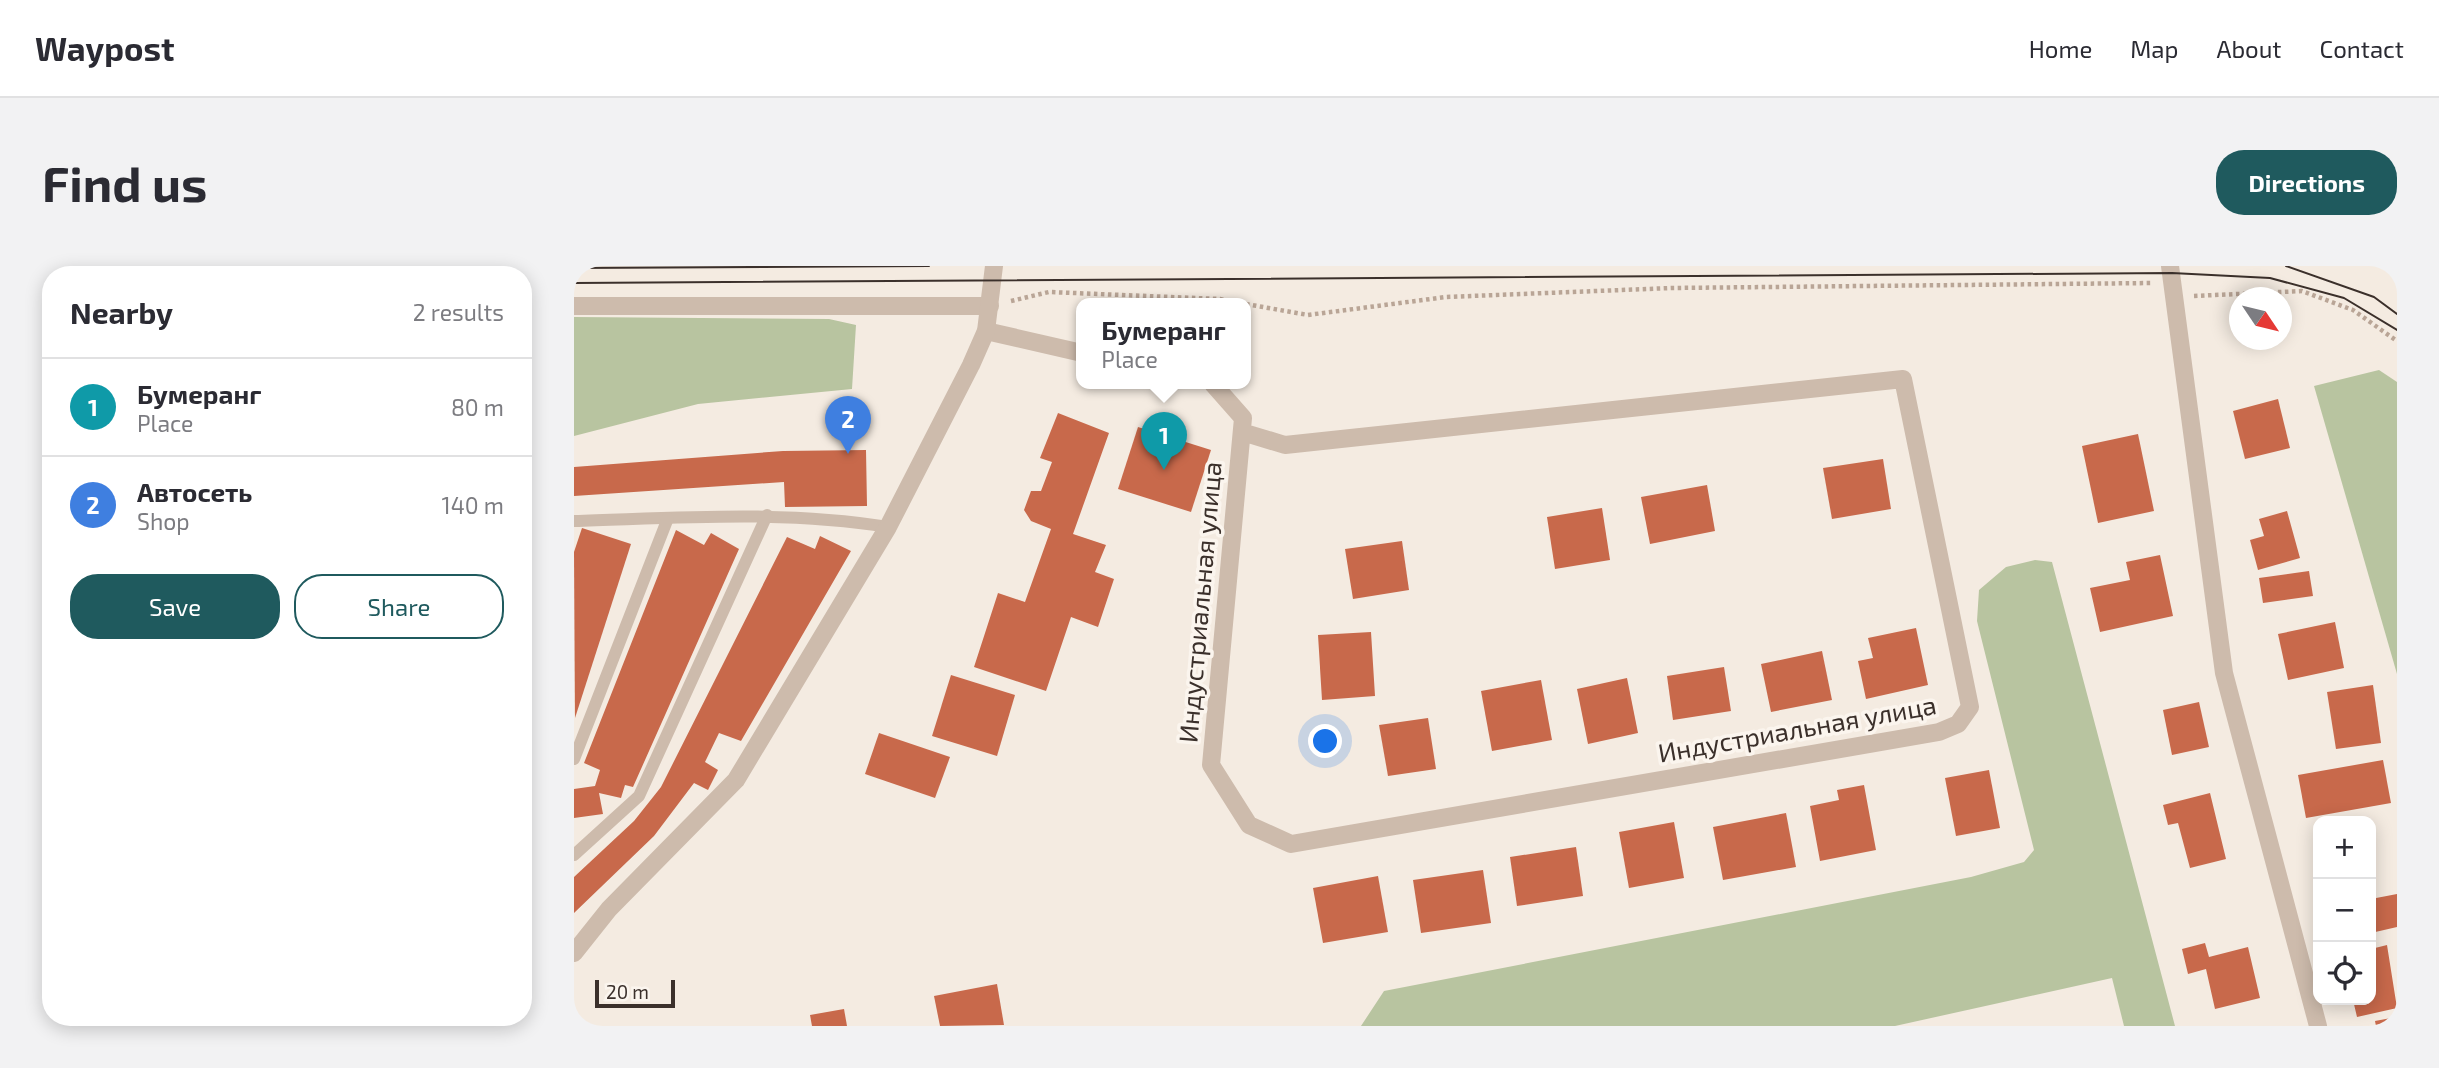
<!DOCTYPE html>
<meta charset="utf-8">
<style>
:root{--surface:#fff;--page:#f2f2f3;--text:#2b2b33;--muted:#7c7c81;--line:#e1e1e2;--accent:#1f5a5e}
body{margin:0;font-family:"Exo 2",sans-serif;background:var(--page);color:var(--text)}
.controls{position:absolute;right:21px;bottom:21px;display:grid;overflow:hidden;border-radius:14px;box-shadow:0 4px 18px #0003}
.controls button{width:63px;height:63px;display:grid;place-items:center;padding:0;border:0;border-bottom:2px solid var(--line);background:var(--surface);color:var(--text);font:35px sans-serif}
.compass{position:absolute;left:1655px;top:21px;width:63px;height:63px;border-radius:50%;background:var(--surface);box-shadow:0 4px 18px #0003;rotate:125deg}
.scale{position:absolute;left:21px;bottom:18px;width:80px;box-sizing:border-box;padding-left:7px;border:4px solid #3b302b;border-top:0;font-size:19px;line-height:24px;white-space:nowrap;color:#3b302b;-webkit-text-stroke:5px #fbf5ee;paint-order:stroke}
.you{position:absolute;left:752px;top:476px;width:24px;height:24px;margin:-18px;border:5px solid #fff;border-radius:50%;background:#1a73e8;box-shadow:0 0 0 10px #1a73e833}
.badge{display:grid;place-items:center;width:46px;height:46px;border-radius:50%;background:var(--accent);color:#fff;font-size:23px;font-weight:700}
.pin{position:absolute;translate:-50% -58px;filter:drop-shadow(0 2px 4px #0008)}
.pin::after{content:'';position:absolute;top:37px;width:24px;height:21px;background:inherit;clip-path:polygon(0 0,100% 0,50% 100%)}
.popup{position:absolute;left:502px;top:32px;width:175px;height:91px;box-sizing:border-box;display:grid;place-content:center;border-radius:14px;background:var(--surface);filter:drop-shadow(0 2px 5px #0005);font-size:23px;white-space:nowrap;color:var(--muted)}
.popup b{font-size:26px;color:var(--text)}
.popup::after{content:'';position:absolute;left:50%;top:100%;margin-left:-14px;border:14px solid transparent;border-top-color:var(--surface)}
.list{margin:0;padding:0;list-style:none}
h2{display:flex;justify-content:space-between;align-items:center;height:91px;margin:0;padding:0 28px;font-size:30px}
h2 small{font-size:23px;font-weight:400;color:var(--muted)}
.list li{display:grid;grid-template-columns:46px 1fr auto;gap:21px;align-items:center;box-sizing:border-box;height:98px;padding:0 28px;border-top:2px solid var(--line)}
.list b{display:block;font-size:26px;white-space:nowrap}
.list p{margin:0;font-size:23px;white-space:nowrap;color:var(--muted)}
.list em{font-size:23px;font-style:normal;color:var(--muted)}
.actions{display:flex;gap:14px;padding:21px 28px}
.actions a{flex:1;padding:16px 0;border:2px solid var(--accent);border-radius:28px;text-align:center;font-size:24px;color:var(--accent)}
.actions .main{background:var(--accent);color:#fff}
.icon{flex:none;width:38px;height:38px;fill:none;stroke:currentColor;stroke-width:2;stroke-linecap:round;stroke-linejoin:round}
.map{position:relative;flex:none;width:1823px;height:760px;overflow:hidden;border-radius:28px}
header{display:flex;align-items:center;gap:42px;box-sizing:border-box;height:98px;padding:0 35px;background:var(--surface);border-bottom:2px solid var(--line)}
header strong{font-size:33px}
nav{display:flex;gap:38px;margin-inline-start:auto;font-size:24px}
.intro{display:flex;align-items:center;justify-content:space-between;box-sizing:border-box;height:168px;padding:0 42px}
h1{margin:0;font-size:49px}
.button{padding:18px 32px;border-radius:28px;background:var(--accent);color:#fff;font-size:24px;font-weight:700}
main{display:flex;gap:42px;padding:0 42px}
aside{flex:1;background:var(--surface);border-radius:28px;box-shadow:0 4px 18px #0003}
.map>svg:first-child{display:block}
</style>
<header>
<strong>Waypost</strong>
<nav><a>Home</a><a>Map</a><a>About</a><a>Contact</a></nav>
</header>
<div class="intro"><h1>Find us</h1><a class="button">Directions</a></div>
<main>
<aside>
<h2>Nearby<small>2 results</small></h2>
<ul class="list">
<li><span class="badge" style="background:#0f9aa8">1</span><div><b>Бумеранг</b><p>Place</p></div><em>80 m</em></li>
<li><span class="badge" style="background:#3f7fe0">2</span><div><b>Автосеть</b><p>Shop</p></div><em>140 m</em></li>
</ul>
<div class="actions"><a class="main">Save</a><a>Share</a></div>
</aside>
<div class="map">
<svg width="1823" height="760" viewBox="0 0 1823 760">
<rect width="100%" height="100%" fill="#f4ebe1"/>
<g fill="#b8c4a0">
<path d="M 0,51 L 255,53 L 282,59 L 278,123 L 124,138 L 0,170 Z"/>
<path d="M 1805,104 L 1823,116 L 1823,408 L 1740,120 Z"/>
<path d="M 1461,294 L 1478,296 L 1601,760 L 1550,760 L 1538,712 L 1321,760 L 787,760 L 810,725 L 1397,611 L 1450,596 L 1460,584 L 1403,355 L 1405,324 L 1432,301 Z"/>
</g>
<g fill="#c8694b">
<path d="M 1704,133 L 1716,182 L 1671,193 L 1659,145 Z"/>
<path d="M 484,147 L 535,167 L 499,268 L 532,279 L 521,306 L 540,313 L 524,361 L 497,351 L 472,425 L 400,401 L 424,327 L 451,336 L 477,263 L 457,255 L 450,244 L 457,225 L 467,225 L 478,196 L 466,192 Z"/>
<path d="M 564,161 L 637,184 L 617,246 L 544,223 Z"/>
<path d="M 1564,168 L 1580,245 L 1524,257 L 1508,180 Z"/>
<path d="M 292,184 L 293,240 L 211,241 L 210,216 L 0,230 L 0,201 L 209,185 Z"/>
<path d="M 1309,193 L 1317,243 L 1258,253 L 1249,202 Z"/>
<path d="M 1133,219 L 1141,265 L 1076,278 L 1067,231 Z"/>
<path d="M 1028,242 L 1036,294 L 981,303 L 973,251 Z"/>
<path d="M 1713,245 L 1726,292 L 1684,304 L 1676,274 L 1690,270 L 1685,253 Z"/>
<path d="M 8,262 L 57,278 L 1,452 L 0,286 Z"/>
<path d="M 102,264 L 130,279 L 137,267 L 165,283 L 59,521 L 51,519 L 47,532 L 25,527 L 29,548 L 0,552 L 0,523 L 21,520 L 26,504 L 10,497 Z"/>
<path d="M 246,270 L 277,285 L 167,475 L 145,467 L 131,496 L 144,504 L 134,524 L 120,517 L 80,570 L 0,647 L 0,611 L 60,555 L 87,521 L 213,271 L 241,283 Z"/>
<path d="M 828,275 L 835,324 L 779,333 L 771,283 Z"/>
<path d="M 1586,289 L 1599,350 L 1526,366 L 1516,322 L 1556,314 L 1552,296 Z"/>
<path d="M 1735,305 L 1739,330 L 1689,337 L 1685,312 Z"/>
<path d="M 1761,356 L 1770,402 L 1714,414 L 1704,368 Z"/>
<path d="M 1342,362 L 1354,419 L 1292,433 L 1284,395 L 1299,392 L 1294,372 Z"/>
<path d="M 797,366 L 801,430 L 748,434 L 744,369 Z"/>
<path d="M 1248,385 L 1258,434 L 1197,446 L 1187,398 Z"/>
<path d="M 1150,401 L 1157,445 L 1099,454 L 1093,410 Z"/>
<path d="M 377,409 L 441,429 L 423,490 L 358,470 Z"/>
<path d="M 1053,412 L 1064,467 L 1014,478 L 1003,423 Z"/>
<path d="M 967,414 L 978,474 L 918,485 L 907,425 Z"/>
<path d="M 1799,419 L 1807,477 L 1762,483 L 1753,426 Z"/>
<path d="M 1625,436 L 1635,481 L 1598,489 L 1589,444 Z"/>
<path d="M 854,452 L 862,503 L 814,510 L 805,459 Z"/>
<path d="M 305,467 L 376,491 L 361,532 L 291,508 Z"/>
<path d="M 1809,494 L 1817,537 L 1732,552 L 1724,509 Z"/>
<path d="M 1415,504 L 1426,562 L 1382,570 L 1371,512 Z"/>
<path d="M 1290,519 L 1302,584 L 1246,595 L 1236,540 L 1265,534 L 1263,524 Z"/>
<path d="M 1636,527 L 1652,593 L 1616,602 L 1604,557 L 1594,559 L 1589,539 Z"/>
<path d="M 1212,547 L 1222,601 L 1149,614 L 1139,561 Z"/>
<path d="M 1100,556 L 1110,612 L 1055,622 L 1045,566 Z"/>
<path d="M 1797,575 L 1802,598 L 1797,599 Z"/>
<path d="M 1002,581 L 1009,630 L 943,640 L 936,591 Z"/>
<path d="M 909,604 L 917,657 L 847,667 L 839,614 Z"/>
<path d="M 804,610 L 814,666 L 749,677 L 739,622 Z"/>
<path d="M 1823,628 L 1823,661 L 1797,667 L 1797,633 Z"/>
<path d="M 1631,677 L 1635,691 L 1674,681 L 1686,732 L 1641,743 L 1632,703 L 1614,708 L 1608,683 Z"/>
<path d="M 1813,679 L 1823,742 L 1783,751 L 1779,734 L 1797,734 L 1797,683 Z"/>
<path d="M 423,718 L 430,759 L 366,760 L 360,730 Z"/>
<path d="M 270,743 L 273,760 L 238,760 L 236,749 Z"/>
<path d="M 1823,751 L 1823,760 L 1802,760 L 1801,755 Z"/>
</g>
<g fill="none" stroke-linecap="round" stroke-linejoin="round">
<g stroke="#b9a596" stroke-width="4.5" stroke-dasharray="3.5 3.5" stroke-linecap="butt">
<path d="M 1620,30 L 1728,25 L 1779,44 L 1823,75"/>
<path d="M 437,35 L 475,26 L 646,33 L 671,38"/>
<path d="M 672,38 L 734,49 L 872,31 L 1098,22 L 1579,17"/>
</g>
<g stroke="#cdbbac" stroke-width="12">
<path d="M 0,255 C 105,252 210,244 314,261"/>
<path d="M 0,493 L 94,252"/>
<path d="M 0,589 L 65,530 L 193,249"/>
</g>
<g stroke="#cdbbac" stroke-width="18">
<path d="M 1596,0 L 1650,407 L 1744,760"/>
<path d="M 0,40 L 416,40"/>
<path d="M 412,65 L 508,87"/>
<path d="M 639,118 L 669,152 L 637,499 L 675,559 L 717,578 L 1365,466 L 1384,458 L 1396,441 L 1329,113 L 711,179 L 668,166"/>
<path d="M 0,687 L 35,643 L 162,514 L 314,261 L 397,99 L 412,65 L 420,0"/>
</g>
<g stroke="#3b302b" stroke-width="2">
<path d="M 1712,0 L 1800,31 L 1823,48"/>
<path d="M 0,2 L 355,0"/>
<path d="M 0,17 L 1598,7 L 1696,12 L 1770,32 L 1823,64"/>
</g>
</g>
<g text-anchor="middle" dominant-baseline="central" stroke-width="7" stroke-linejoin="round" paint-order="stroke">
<g font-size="26" fill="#3b302b" stroke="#fbf5ee">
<text transform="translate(625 336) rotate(-85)">Индустриальная улица</text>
<text transform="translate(1223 462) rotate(-10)">Индустриальная улица</text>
</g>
</g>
</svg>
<div class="controls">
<button>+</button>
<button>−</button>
<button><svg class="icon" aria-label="locate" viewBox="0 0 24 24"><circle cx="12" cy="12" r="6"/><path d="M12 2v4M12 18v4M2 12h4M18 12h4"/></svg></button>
</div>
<svg class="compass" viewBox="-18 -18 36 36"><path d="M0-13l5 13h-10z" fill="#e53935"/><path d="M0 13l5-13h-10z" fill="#7c7c81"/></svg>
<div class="scale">20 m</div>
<div class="you"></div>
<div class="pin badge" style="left:590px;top:204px;background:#0f9aa8">1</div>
<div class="popup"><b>Бумеранг</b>Place</div>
<div class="pin badge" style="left:274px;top:188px;background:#3f7fe0">2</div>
</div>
</main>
